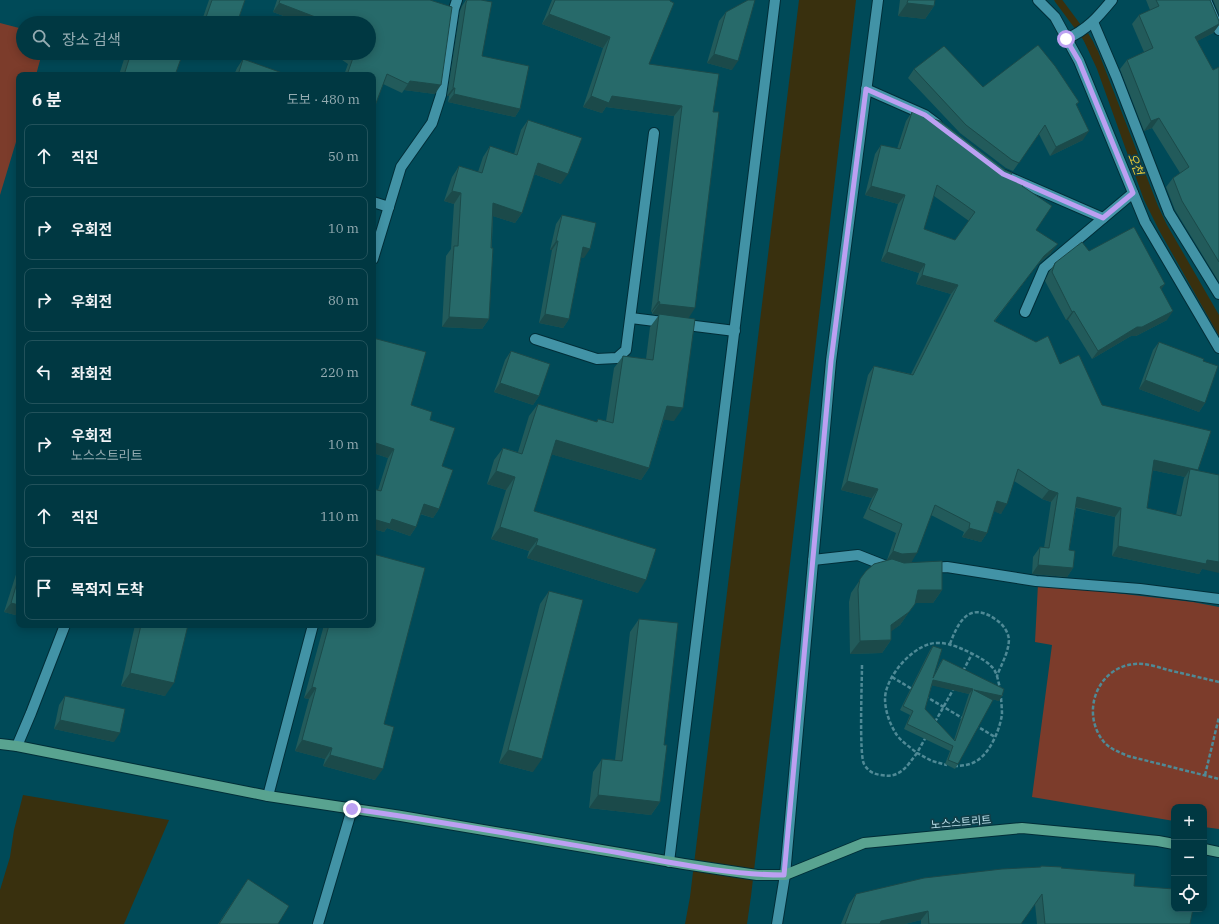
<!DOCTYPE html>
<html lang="ko">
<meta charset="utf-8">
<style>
:root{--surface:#003842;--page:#0e434d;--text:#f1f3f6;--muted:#95acb2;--line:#22525b}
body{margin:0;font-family:"IBM Plex Serif","Noto Sans KR",serif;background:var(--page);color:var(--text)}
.controls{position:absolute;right:12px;bottom:12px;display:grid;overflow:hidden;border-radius:8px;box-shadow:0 2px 10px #0003}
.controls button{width:36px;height:36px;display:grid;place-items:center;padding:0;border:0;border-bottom:1px solid var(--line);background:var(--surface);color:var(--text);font:20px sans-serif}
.stop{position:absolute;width:12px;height:12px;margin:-9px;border:3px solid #bca0f2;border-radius:50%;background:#fff}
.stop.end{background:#bca0f2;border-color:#fff;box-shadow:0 1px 4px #0008}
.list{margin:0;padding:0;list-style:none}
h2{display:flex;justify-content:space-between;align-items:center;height:52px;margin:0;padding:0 16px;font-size:17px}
h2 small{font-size:13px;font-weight:400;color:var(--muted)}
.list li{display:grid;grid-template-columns:26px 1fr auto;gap:12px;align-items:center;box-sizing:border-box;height:64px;margin:0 8px 8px;padding:0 8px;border:1px solid var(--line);border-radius:8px}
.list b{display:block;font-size:15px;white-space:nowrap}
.list p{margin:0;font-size:13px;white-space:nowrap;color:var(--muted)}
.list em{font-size:13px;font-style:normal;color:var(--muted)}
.icon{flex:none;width:22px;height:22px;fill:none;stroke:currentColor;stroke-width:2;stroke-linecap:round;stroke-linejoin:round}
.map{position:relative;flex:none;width:1219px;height:924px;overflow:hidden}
.search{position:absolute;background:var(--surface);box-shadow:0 2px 10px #0003;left:16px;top:16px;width:360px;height:44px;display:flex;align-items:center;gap:10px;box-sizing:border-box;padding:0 14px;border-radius:22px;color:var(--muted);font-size:15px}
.panel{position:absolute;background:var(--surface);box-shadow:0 2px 10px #0003;left:16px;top:72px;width:360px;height:556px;border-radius:8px}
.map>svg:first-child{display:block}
</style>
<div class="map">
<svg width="1219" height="924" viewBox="0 0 1219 924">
<rect width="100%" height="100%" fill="#004a58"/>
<g fill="#7c3c2b">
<path d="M 0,23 L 23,29 L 23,53 L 42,53 L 36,75 L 19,75 L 19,132 L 0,195 Z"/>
<path d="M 1038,584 L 1193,602 L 1219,607 L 1219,829 L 1204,827 L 1204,807 L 1174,807 L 1174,821 L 1032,797 L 1052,645 L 1035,642 Z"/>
</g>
<g fill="#39300e">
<path d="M 799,0 L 856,0 L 751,896 L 747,924 L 685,924 L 690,897 Z"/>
<path d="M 1088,33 L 1098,51 L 1158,206 L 1167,225 L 1219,315 L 1219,336 L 1160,232 L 1144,200 L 1097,69 L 1083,39 Z"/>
<path d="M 23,795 L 169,820 L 124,924 L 0,924 L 0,890 L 10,857 L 14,830 Z"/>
</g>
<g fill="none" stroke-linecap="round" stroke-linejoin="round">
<path stroke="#39300e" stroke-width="7" d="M 1058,0 L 1090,43"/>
<g stroke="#002e38" stroke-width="12">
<g id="minor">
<path d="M 1038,0 L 1055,17 L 1079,61 L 1145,222 L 1219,348"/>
<path d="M 1206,0 L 1219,30"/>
<path d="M 1093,22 L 1116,76 L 1169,213 L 1219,294"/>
<path d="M 1066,39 C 1087,30 1098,17 1112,0"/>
<path d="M 866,89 L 925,115 L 937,124"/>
<path d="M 1004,175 L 1103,218"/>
<path d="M 373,202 L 389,207"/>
<path d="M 373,259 L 401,167 L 432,123 L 441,95 L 454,9 L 457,0"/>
<path d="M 1025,312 L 1044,268 L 1133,193"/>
<path d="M 631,318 L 735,331"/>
<path d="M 535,339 L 597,359 L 617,358 L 626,350 L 654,133"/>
<path d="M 813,560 L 858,555 L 891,568"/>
<path d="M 929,568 L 947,567 L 1036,581 L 1140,589 L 1219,599"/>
<path d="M 17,746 L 31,713 L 65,625"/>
<path d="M 268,796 L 313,625"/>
<path d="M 669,862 L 775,0"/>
<path d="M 318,924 L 352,809"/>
<path d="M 777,924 L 785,875 L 831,361 L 878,0"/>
</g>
</g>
<g stroke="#002e38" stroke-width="12">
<g id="major">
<path d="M 0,744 L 17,746 L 268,796 L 401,816 L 684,864 L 757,875 L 785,875 L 864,843 L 1022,828 L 1158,841 L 1174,844"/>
<path d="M 1204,849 L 1219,852"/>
</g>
</g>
<g stroke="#4f8a96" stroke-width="2.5" stroke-dasharray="4 2" stroke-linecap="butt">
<path d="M 950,644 C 958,622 969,601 995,619 C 1000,622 1006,628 1008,635 C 1012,646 1001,665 997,676"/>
<path d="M 862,665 C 862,680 859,755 864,764 C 868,771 873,774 881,775 C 900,779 907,766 917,753 C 910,747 899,740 895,732 C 889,722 885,710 885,698 C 886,677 910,649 930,644 C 935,642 946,643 951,645 C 960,647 985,659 991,666 C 997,671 998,681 1000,688"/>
<path d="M 963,671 L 972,654"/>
<path d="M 892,677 L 912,689"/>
<path d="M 1219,682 C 1202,678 1185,674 1168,670 C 1158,667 1146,663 1135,664 C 1097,667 1080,713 1104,742 C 1110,749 1119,752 1128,756 L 1219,779"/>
<path d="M 925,696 L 964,719"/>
<path d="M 935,722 L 954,688"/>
<path d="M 975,725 L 995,737"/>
<path d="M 926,737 L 917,753 L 932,761 L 947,765"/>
<path d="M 954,766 C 962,766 971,765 978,760 C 991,751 1000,729 1002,714 C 1002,708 1001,701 1001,695"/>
<path d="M 1205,775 L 1219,717"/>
</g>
<use href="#minor" stroke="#4293a6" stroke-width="10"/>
<use href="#major" stroke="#59a390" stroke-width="10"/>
</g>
<g fill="#225b5b" fill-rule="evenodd">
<path d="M 209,0 L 245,0 L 237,23 L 201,23 Z"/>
<path d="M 277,0 L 430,0 L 435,94 L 404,90 L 402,93 L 383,84 L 373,75 L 344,75 L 348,64 L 332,53 L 369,53 L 369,23 L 302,23 L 273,12 Z"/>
<path d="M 466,0 L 481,0 L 482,56 L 520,109 L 515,117 L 448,102 L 449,96 L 447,96 L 460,11 L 462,6 Z"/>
<path d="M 552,0 L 670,0 L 649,64 L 713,112 L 688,318 L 674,421 L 664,419 L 649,468 L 641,480 L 551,454 L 534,511 L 638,593 L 527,558 L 529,551 L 491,539 L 506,490 L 487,484 L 494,460 L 503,448 L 518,452 L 529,416 L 538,404 L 596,422 L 598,419 L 606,421 L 614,368 L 623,356 L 646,359 L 650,327 L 659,315 L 652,314 L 652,312 L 651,312 L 674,116 L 606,107 L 602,113 L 583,107 L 603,48 L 542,24 Z"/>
<path d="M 900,0 L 935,0 L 934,6 L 925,19 L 898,16 Z"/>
<path d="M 1146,0 L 1210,0 L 1219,21 L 1219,25 L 1213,33 L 1197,41 L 1213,70 L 1219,67 L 1219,282 L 1175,210 L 1166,187 L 1173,178 L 1180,173 L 1152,128 L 1144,131 L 1120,69 L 1127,60 L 1144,52 L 1132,24 L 1139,15 L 1150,10 Z"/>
<path d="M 1213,0 L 1219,0 L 1219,14 Z"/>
<path d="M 726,12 L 732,70 L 707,63 L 719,21 Z"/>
<path d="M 126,53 L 183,53 L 175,75 L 119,75 Z"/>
<path d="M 243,59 L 288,75 L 234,75 L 237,68 Z"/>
<path d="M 914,69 L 983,87 L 1079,102 L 1076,105 L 1083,140 L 1050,156 L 1039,134 L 1013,171 L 1006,168 L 960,133 L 908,78 Z"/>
<path d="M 912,112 L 1010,176 L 1022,186 L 1036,230 L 1051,253 L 1037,265 L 995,321 L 1060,364 L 1102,405 L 1198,470 L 1197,471 L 1202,569 L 1199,574 L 1112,556 L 1115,517 L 1076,508 L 1069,550 L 1073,568 L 1067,577 L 1032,574 L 1033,557 L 1040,547 L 1044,548 L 1051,502 L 1042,499 L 1014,481 L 1001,514 L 994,511 L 987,533 L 981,542 L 962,537 L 964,532 L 931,515 L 911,563 L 903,563 L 942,590 L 933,603 L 915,603 L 900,625 L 891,631 L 891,640 L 882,653 L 850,654 L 849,602 L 851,593 L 866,571 L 888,560 L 887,560 L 896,533 L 863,518 L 872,498 L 841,490 L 868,375 L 874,366 L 911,374 L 951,294 L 916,284 L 919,273 L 881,261 L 898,204 L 865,195 L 875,154 L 881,145 L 897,149 L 906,121 ZM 934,196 L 969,221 L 955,240 L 924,229 ZM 1152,470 L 1185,477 L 1184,478 L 1176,515 L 1147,508 Z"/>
<path d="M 528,120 L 561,184 L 534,174 L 522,213 L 515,223 L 493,216 L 489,319 L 482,329 L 442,327 L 446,256 L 451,249 L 454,204 L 444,201 L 452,177 L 459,166 L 478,172 L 483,157 L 490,146 L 514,154 L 521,130 Z"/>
<path d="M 562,215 L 584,258 L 581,257 L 569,319 L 563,328 L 539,323 L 552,250 L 550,250 L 556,224 Z"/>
<path d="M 1089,251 L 1161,290 L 1167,320 L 1136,336 L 1131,336 L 1092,359 L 1068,320 L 1066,320 L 1045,281 L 1049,272 L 1055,263 Z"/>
<path d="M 373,338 L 411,405 L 430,420 L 442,466 L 439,509 L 433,518 L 420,514 L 416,527 L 410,536 L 387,528 L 384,532 L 373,529 L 373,489 L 378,490 L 388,458 L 373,453 Z"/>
<path d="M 1159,342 L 1203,361 L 1205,403 L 1199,412 L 1139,389 L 1153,350 Z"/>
<path d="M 511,351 L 539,396 L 533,405 L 494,392 L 505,360 Z"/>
<path d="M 19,565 L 19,616 L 4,612 Z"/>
<path d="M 549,591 L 533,772 L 499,763 L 540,604 Z"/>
<path d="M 639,619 L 664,745 L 660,802 L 651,815 L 589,808 L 593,772 L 602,759 L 615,760 L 630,632 Z"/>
<path d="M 135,625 L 188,625 L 165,696 L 121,686 Z"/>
<path d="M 324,625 L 373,625 L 384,724 L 375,780 L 323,766 L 325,759 L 295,751 L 309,699 L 304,698 Z"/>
<path d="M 933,646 L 935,674 L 940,663 L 943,659 L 1002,696 L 999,701 L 992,699 L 958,764 L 955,769 L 945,764 L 950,751 L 904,729 L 910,715 L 900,710 L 930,650 ZM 932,685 L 969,694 L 954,740 L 925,709 Z"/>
<path d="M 65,696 L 114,742 L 54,729 L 59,705 Z"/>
<path d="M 1041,866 L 1061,868 L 1134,886 L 1190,924 L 1037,924 L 1035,904 L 1021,924 L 921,924 L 921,920 L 905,924 L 841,924 L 849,904 L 856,894 L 1040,867 Z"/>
<path d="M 248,879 L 278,924 L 218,924 Z"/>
</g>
<g fill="#1b4a4a">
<path d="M 279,3 L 318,18 L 314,23 L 302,23 L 273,12 Z"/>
<path d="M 907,3 L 934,6 L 925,19 L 898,16 Z"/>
<path d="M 549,14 L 610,37 L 603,48 L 542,24 Z"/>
<path d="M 1219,24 L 1219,25 L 1213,33 L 1188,46 L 1195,37 Z"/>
<path d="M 714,54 L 738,61 L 732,70 L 707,63 Z"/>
<path d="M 410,81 L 441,85 L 435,94 L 404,90 Z"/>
<path d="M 453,88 L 455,88 L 449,96 L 447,96 Z"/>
<path d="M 454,94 L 520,109 L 515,117 L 448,102 Z"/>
<path d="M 591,96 L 612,96 L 682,106 L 674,116 L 606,107 L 602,113 L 583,107 Z"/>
<path d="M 1159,118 L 1152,128 L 1144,131 L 1151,121 Z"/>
<path d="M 1089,131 L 1083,140 L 1050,156 L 1056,147 Z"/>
<path d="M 538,163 L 568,174 L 561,184 L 531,173 Z"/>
<path d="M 871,186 L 905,195 L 898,204 L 865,195 Z"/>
<path d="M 452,191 L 461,193 L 454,204 L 444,201 Z"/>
<path d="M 493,203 L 522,213 L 515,223 L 486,214 Z"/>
<path d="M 556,241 L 558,241 L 552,250 L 550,250 Z"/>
<path d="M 1058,244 L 1051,253 L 1037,265 L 988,330 L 1044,256 Z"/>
<path d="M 583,247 L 590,249 L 584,258 L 576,256 Z"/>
<path d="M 887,252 L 925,264 L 919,273 L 881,261 Z"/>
<path d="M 922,275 L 958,285 L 951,294 L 916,284 Z"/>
<path d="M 1165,284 L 1159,293 L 1160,287 Z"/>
<path d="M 658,301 L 660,302 L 652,312 L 651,312 Z"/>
<path d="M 659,304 L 695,308 L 688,319 L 652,314 Z"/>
<path d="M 1074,311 L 1068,320 L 1066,320 L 1072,312 Z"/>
<path d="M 1173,311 L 1167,320 L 1136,336 L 1131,336 L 1092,359 L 1098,351 L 1137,327 Z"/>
<path d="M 545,314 L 569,319 L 563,328 L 539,323 Z"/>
<path d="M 449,317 L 489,319 L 482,329 L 442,327 Z"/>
<path d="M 1145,380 L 1205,403 L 1199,412 L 1139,389 Z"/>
<path d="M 500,383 L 539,396 L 533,405 L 494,392 Z"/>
<path d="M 667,406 L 683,408 L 674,421 L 659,419 Z"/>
<path d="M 556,440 L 649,468 L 641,480 L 547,453 Z"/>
<path d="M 373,442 L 394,449 L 388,458 L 373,453 Z"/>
<path d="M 1154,460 L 1198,470 L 1191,479 L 1190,469 L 1185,477 L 1147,469 Z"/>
<path d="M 496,471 L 515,477 L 506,490 L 487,484 Z"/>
<path d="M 847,481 L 878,489 L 872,498 L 841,490 Z"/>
<path d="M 1049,490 L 1058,493 L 1051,502 L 1042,499 Z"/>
<path d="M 1077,497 L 1121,508 L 1115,517 L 1071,506 Z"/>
<path d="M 997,501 L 1007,504 L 1001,514 L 990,510 Z"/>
<path d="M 424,504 L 439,509 L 433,518 L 418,513 Z"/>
<path d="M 373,519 L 392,519 L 416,527 L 410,536 L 387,528 L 384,532 L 373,529 Z"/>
<path d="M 500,527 L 538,539 L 529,551 L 491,539 Z"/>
<path d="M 969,528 L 987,533 L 981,542 L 962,537 Z"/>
<path d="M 536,545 L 646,580 L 638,593 L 527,558 Z"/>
<path d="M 1118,546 L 1207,560 L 1219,562 L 1219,573 L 1202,569 L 1199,574 L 1112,556 Z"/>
<path d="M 893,551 L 917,553 L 911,563 L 895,563 L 887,560 Z"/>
<path d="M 1038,565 L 1073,568 L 1067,577 L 1032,574 Z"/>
<path d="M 918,590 L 942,590 L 933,603 L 909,603 Z"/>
<path d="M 11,603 L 19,605 L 19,616 L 4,612 Z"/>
<path d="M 909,612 L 900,625 L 882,638 L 891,625 Z"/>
<path d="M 891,640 L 882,653 L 850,654 L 860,641 Z"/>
<path d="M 130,673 L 174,683 L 165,696 L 121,686 Z"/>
<path d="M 933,680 L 973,689 L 969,694 L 930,685 Z"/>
<path d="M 312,687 L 316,688 L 309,699 L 304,698 Z"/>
<path d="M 974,690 L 1002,696 L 999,701 L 971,694 Z"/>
<path d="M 60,720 L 120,733 L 114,742 L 54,729 Z"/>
<path d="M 302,740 L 332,748 L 325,759 L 295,751 Z"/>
<path d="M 508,750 L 542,759 L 533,772 L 499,763 Z"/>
<path d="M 330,755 L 383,769 L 375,780 L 323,766 Z"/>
<path d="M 598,795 L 660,802 L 651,815 L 589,808 Z"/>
<path d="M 928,911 L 921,920 L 905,924 L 879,924 L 881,921 Z"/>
</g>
<g fill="#276a6a" stroke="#1b4a4a" fill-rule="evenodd">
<path d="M 212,0 L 245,0 L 237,23 L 204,23 Z"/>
<path d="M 280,0 L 430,0 L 452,7 L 441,85 L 410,81 L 408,84 L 387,74 L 373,111 L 373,75 L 347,75 L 354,55 L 350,53 L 369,53 L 369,23 L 316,23 L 318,18 L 279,3 Z"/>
<path d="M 467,0 L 481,0 L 492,2 L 482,56 L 529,66 L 520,109 L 454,94 L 455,88 L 453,88 L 466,3 Z"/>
<path d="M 555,0 L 670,0 L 670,1 L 674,3 L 649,64 L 719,74 L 713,112 L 719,112 L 695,308 L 659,304 L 660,302 L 658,301 L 682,106 L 612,96 L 609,103 L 591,96 L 610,37 L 549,14 Z"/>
<path d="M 748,0 L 755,0 L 738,61 L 714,54 L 726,12 Z"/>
<path d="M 908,0 L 935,0 L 934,6 L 907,3 Z"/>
<path d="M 1156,0 L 1210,0 L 1219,21 L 1219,24 L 1195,37 L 1213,70 L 1219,67 L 1219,262 L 1182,201 L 1173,178 L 1189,167 L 1159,118 L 1151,121 L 1127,60 L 1153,48 L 1139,15 L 1159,6 Z"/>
<path d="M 143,19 L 155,23 L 141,23 Z"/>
<path d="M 1038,45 L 1055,66 L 1079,102 L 1076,104 L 1089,131 L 1056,147 L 1045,125 L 1019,163 L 1012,160 L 966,125 L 914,69 L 944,46 L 983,87 Z"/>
<path d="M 131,53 L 183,53 L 175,75 L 124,75 Z"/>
<path d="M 243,59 L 288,75 L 238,75 Z"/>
<path d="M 912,112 L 940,121 L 1005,170 L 1012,173 L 1010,176 L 1023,185 L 1022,186 L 1052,206 L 1036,230 L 1058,244 L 1044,256 L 994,321 L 1036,342 L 1048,336 L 1060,364 L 1079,355 L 1102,405 L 1211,431 L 1198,470 L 1154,460 L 1147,508 L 1181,516 L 1190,469 L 1219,475 L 1219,562 L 1207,560 L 1206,564 L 1118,546 L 1121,508 L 1077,497 L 1069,550 L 1075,551 L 1073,568 L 1038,565 L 1040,547 L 1049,548 L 1058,493 L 1049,490 L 1018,469 L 1007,504 L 997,501 L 987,533 L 969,528 L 970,523 L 935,505 L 917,553 L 902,554 L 893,551 L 902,524 L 869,509 L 878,489 L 847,481 L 874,366 L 913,375 L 958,285 L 922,275 L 925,264 L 887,252 L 905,195 L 871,186 L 881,145 L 900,149 ZM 937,185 L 975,212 L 955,240 L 924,229 Z"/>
<path d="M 528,120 L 582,138 L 568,174 L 538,163 L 522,213 L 493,203 L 491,248 L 493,248 L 489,319 L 449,317 L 454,246 L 458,246 L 461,193 L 452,191 L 459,166 L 482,173 L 490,146 L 517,155 Z"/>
<path d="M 562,215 L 596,223 L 590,249 L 583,247 L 569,319 L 545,314 L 558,241 L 556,241 Z"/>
<path d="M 1134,227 L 1165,284 L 1160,287 L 1173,311 L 1142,327 L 1137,327 L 1098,351 L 1074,311 L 1072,312 L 1052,272 L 1055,263 L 1082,242 L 1089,251 Z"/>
<path d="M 659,314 L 695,319 L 683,408 L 667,406 L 649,468 L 556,440 L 534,511 L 656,549 L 646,580 L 536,545 L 538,539 L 500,527 L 515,477 L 496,471 L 503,448 L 522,454 L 538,404 L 597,422 L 598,419 L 613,423 L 623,356 L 653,360 Z"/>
<path d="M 373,338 L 426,352 L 411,405 L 432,412 L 430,420 L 455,428 L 442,466 L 453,470 L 439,509 L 424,504 L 416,527 L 392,519 L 390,524 L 373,519 L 373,489 L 381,491 L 394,449 L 373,442 Z"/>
<path d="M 1159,342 L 1204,359 L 1203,361 L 1218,366 L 1205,403 L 1145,380 Z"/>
<path d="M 511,351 L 550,364 L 539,396 L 500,383 Z"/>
<path d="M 373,554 L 425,568 L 384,724 L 394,727 L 383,769 L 330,755 L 332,748 L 302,740 L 316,688 L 312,687 L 329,625 L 373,625 Z"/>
<path d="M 892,559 L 904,563 L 942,561 L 942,590 L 918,590 L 915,604 L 909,612 L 891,625 L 891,640 L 860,641 L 858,589 L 860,579 L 866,571 L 874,564 Z"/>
<path d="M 19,576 L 19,605 L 11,603 Z"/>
<path d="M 549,591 L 583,600 L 542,759 L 508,750 Z"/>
<path d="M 639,619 L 678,623 L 664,745 L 667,745 L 660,802 L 598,795 L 602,759 L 622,761 Z"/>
<path d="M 141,625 L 188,625 L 174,683 L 130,673 Z"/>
<path d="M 933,646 L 942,649 L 933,678 L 943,659 L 1004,689 L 1002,696 L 974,690 L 993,700 L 958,764 L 948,760 L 953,746 L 907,724 L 913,711 L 903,706 ZM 933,680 L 973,689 L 955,741 L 925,709 Z"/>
<path d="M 65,696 L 125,709 L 120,733 L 60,720 Z"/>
<path d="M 1041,866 L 1062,867 L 1061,868 L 1135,874 L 1134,886 L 1174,889 L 1174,909 L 1193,909 L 1190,924 L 1045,924 L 1042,894 L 1021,924 L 929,924 L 928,911 L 881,921 L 880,924 L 845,924 L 856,894 L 924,878 L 1002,869 L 1041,867 Z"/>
<path d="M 248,879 L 289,906 L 278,924 L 219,924 Z"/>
</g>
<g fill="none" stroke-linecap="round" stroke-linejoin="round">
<path stroke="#bca0f2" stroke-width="5" d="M 352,809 C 441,821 531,838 620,853 C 674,863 729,875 784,875 L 831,361 L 866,89 L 925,115 L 1003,174 L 1103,218 L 1133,193 L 1079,61 L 1066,39"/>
</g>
<g text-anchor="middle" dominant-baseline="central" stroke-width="3.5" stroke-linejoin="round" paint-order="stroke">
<g font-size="11" fill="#bce2ec" stroke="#113e48">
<text transform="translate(961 822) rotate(-5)">노스스트리트</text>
</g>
<g font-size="12" font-style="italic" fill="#edcc38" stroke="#113e48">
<text transform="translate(1136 164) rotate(69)">오천</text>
</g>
</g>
</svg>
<div class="controls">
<button>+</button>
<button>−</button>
<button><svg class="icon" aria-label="locate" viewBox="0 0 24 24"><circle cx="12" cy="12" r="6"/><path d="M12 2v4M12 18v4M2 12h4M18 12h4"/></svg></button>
</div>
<div class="stop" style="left:1066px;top:39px"></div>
<div class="stop end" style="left:352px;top:809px"></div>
<div class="search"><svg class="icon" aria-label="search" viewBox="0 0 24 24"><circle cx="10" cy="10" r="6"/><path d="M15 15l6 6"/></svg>장소 검색</div>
<section class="panel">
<h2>6 분<small>도보 · 480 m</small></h2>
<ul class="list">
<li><svg class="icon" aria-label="ahead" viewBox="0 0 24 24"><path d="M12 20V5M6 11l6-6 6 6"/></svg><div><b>직진</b></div><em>50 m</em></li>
<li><svg class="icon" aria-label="right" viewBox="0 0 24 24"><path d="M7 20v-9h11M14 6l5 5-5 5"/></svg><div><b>우회전</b></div><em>10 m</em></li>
<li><svg class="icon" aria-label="right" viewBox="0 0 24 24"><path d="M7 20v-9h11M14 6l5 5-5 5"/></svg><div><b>우회전</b></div><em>80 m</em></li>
<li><svg class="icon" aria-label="left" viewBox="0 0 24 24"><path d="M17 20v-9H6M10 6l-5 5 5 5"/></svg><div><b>좌회전</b></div><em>220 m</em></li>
<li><svg class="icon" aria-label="right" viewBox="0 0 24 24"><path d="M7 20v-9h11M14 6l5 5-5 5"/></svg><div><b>우회전</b><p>노스스트리트</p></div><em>10 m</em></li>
<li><svg class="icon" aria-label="ahead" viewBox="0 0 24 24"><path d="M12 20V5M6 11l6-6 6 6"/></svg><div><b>직진</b></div><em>110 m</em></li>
<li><svg class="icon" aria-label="arrive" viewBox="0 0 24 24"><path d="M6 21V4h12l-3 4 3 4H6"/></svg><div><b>목적지 도착</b></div></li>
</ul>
</section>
</div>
